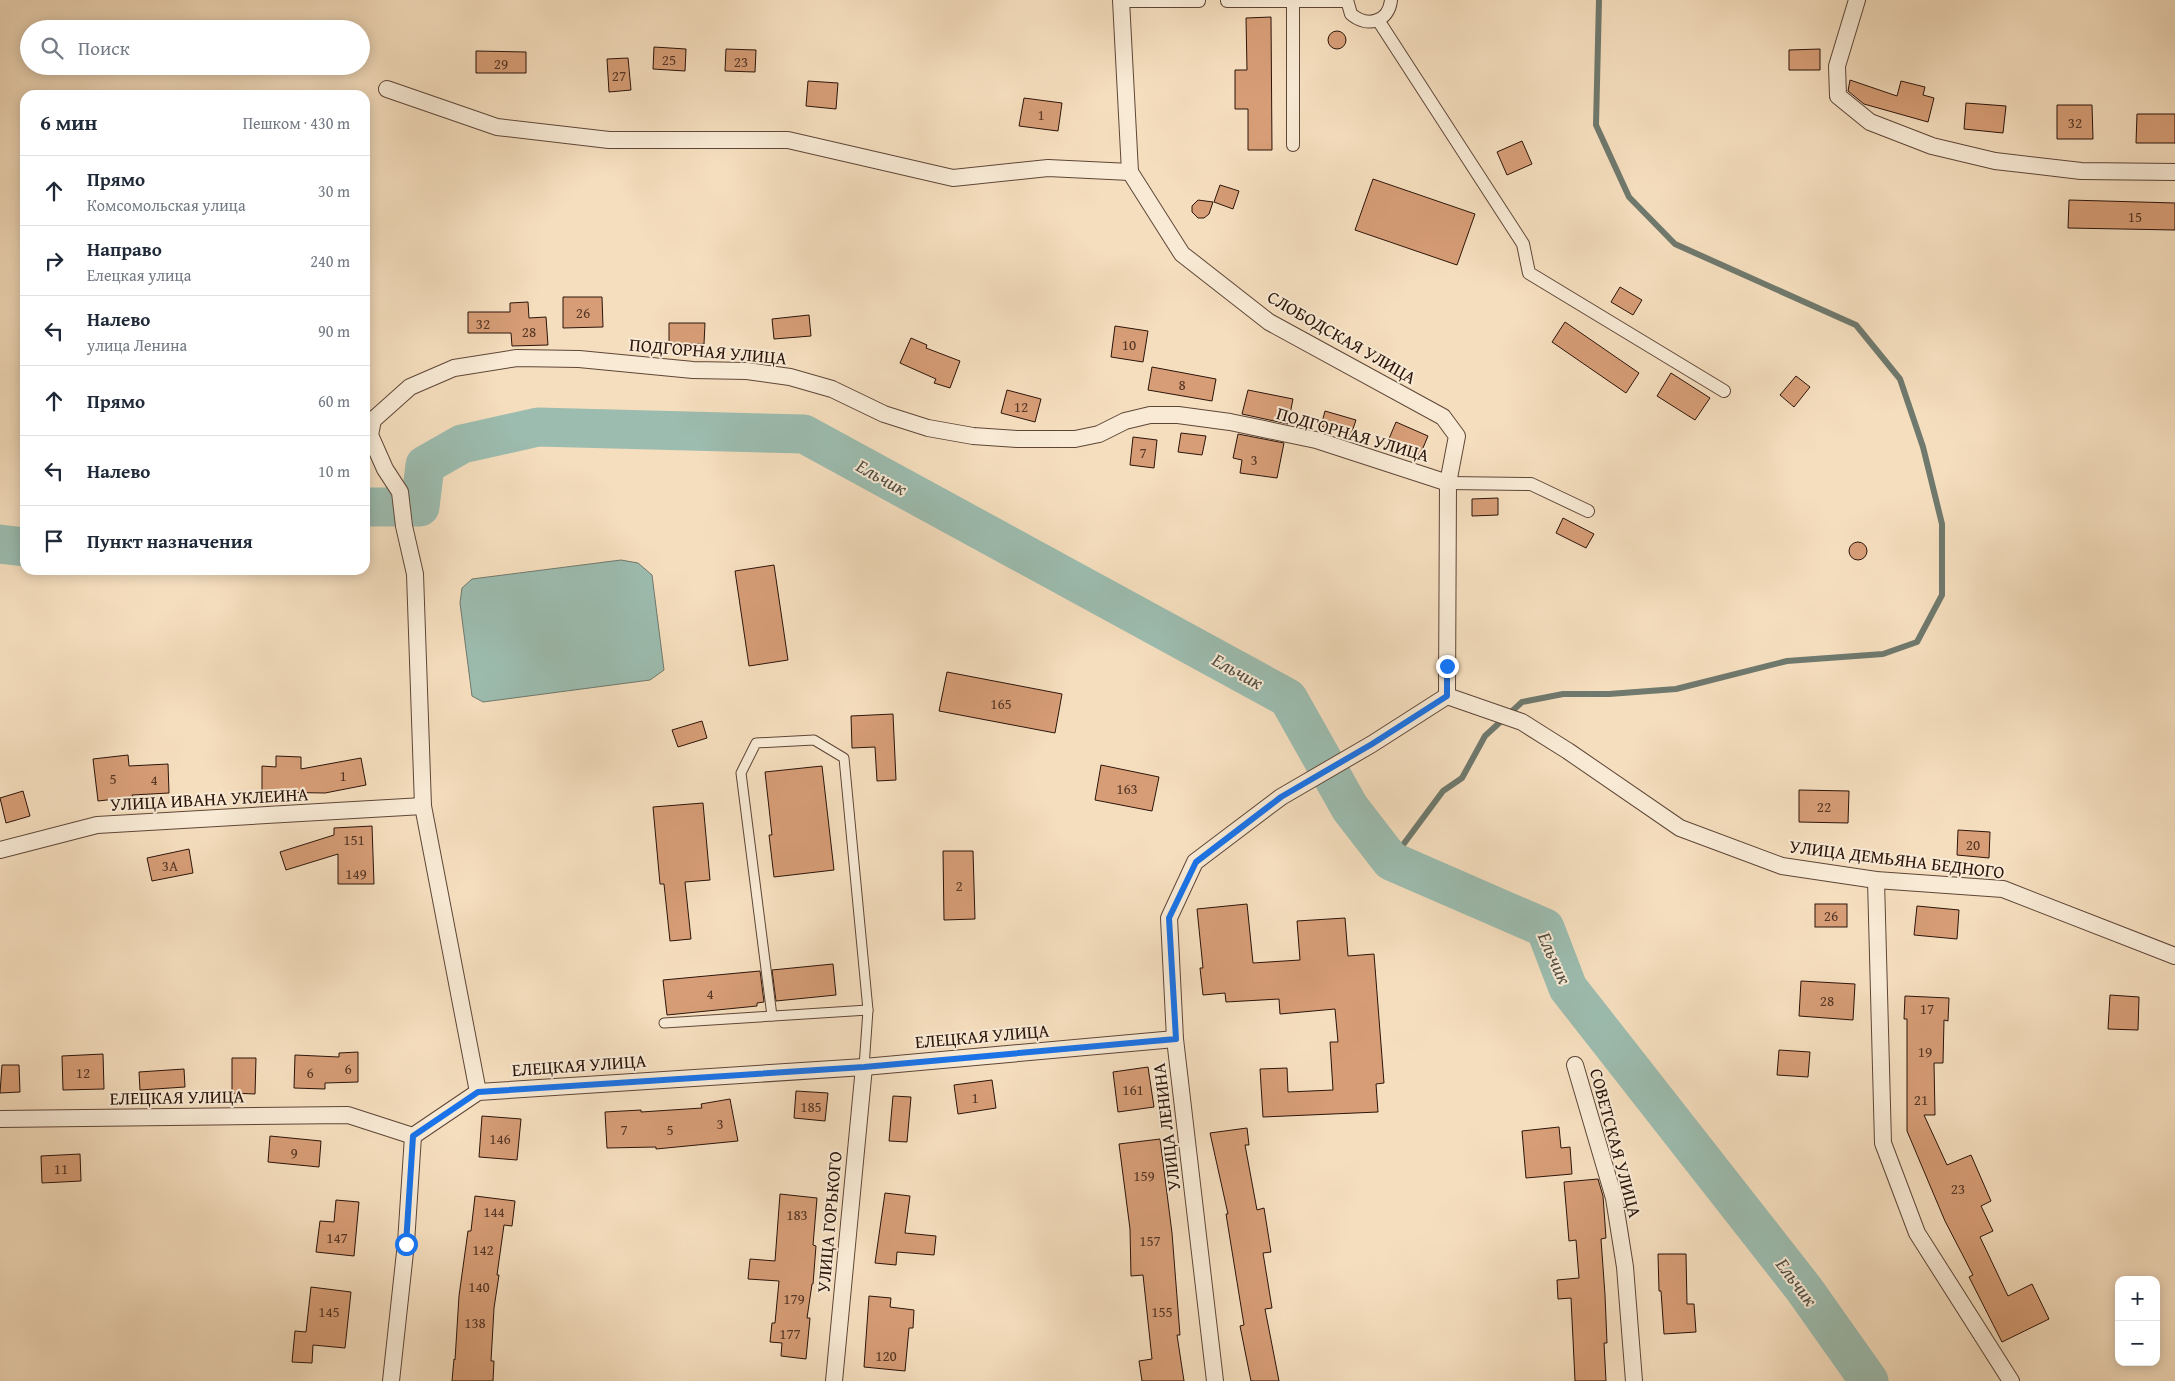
<!DOCTYPE html>
<html lang="ru">
<meta charset="utf-8">
<style>
:root{--surface:#fff;--page:#f2f2f3;--text:#1f2937;--muted:#747a83;--line:#e0e1e3}
body{margin:0;font-family:"Gentium Book Plus",serif;background:var(--page);color:var(--text)}
.controls{position:absolute;right:15px;bottom:15px;display:grid;overflow:hidden;border-radius:10px;box-shadow:0 2px 12px #0003}
.controls button{width:45px;height:45px;display:grid;place-items:center;padding:0;border:0;border-bottom:1px solid var(--line);background:var(--surface);color:var(--text);font:25px sans-serif}
.stop{position:absolute;width:15px;height:15px;margin:-11px;border:4px solid #1a73e8;border-radius:50%;background:#fff}
.stop.end{background:#1a73e8;border-color:#fff;box-shadow:0 1px 5px #0008}
.list{margin:0;padding:0;list-style:none}
h2{display:flex;justify-content:space-between;align-items:center;height:65px;margin:0;padding:0 20px;font-size:21px}
h2 small{font-size:16px;font-weight:400;color:var(--muted)}
.list li{display:grid;grid-template-columns:32px 1fr auto;gap:15px;align-items:center;box-sizing:border-box;height:70px;padding:0 20px;border-top:1px solid var(--line)}
.list b{display:block;font-size:19px;white-space:nowrap}
.list p{margin:0;font-size:16px;white-space:nowrap;color:var(--muted)}
.list em{font-size:16px;font-style:normal;color:var(--muted)}
.icon{flex:none;width:28px;height:28px;fill:none;stroke:currentColor;stroke-width:2;stroke-linecap:round;stroke-linejoin:round}
.map{position:relative;flex:none;width:2175px;height:1381px;overflow:hidden}
.search{position:absolute;background:var(--surface);box-shadow:0 2px 12px #0003;left:20px;top:20px;width:350px;height:55px;display:flex;align-items:center;gap:12px;box-sizing:border-box;padding:0 18px;border-radius:28px;color:var(--muted);font-size:19px}
.panel{position:absolute;background:var(--surface);box-shadow:0 2px 12px #0003;left:20px;top:90px;width:350px;height:485px;border-radius:15px}
.map>svg:first-child{display:block}
</style>
<div class="map">
<svg width="2175" height="1381" viewBox="0 0 2175 1381">
<rect width="100%" height="100%" fill="#f5debe"/>
<filter id="stains"><feTurbulence type="fractalNoise" baseFrequency=".004" numOctaves="4"/><feColorMatrix values="0 0 0 0 .2 0 0 0 0 .09 0 0 0 0 .02 0 0 0 .5 -.17"/></filter>
<radialGradient id="worn" r=".72"><stop offset=".6" stop-color="#630" stop-opacity="0"/><stop offset="1" stop-color="#630" stop-opacity=".3"/></radialGradient>
<path fill="#9cbcaf" stroke="#6f796d" d="M 621,560 L 638,563 L 652,575 L 664,670 L 650,680 L 483,702 L 472,696 L 460,603 L 462,588 L 472,579 Z"/>
<g fill="none" stroke-linecap="round" stroke-linejoin="round">
<path stroke="#6f796d" stroke-width="6" d="M 1391,861 L 1443,791 L 1462,778 L 1485,736 L 1522,702 L 1563,694 L 1609,694 L 1676,689 L 1787,661 L 1883,654 L 1917,642 L 1942,595 L 1942,524 L 1923,447 L 1900,379 L 1856,325 L 1675,244 L 1629,197 L 1596,125 L 1599,0"/>
<g stroke="#9cbcaf" stroke-width="39">
<path d="M 365,507 L 420,507 L 425,465 L 462,444 L 538,427 L 804,434 L 1288,698 L 1350,808 L 1391,861 L 1545,928 L 1568,988 L 1804,1289 L 1869,1381"/>
<path d="M 0,544 L 25,547"/>
</g>
</g>
<g fill="#d69d76" stroke="#2c140a">
<path d="M 1271,17 L 1272,150 L 1248,150 L 1248,109 L 1235,109 L 1235,70 L 1247,70 L 1246,18 Z"/>
<circle cx="1337" cy="40" r="9"/>
<path d="M 654,47 L 686,49 L 685,71 L 653,69 Z"/>
<path d="M 726,49 L 756,50 L 755,72 L 725,71 Z"/>
<path d="M 1820,49 L 1820,70 L 1789,70 L 1789,50 Z"/>
<path d="M 476,51 L 526,52 L 526,73 L 476,73 Z"/>
<path d="M 628,58 L 631,90 L 609,92 L 607,59 Z"/>
<path d="M 1850,80 L 1897,96 L 1901,81 L 1925,87 L 1923,95 L 1934,98 L 1928,122 L 1864,104 L 1848,91 Z"/>
<path d="M 808,81 L 838,83 L 836,109 L 806,106 Z"/>
<path d="M 1024,98 L 1062,103 L 1058,131 L 1019,126 Z"/>
<path d="M 1966,103 L 2006,106 L 2003,133 L 1964,129 Z"/>
<path d="M 2057,105 L 2092,105 L 2093,139 L 2057,139 Z"/>
<path d="M 2137,114 L 2175,114 L 2175,143 L 2136,143 Z"/>
<path d="M 1522,141 L 1532,164 L 1507,175 L 1497,152 Z"/>
<path d="M 1373,179 L 1475,214 L 1457,265 L 1355,230 Z"/>
<path d="M 1220,185 L 1239,191 L 1233,209 L 1214,202 Z"/>
<path d="M 1198,200 L 1213,202 L 1209,214 L 1204,218 L 1198,218 L 1192,212 L 1192,206 Z"/>
<path d="M 2069,200 L 2175,203 L 2175,230 L 2068,228 Z"/>
<path d="M 1620,287 L 1642,300 L 1633,315 L 1611,302 Z"/>
<path d="M 563,297 L 602,297 L 603,327 L 563,328 Z"/>
<path d="M 528,302 L 529,318 L 546,317 L 548,345 L 512,346 L 511,333 L 468,333 L 468,312 L 510,312 L 510,303 Z"/>
<path d="M 809,315 L 811,336 L 774,339 L 772,319 Z"/>
<path d="M 1565,322 L 1639,373 L 1626,393 L 1552,342 Z"/>
<path d="M 669,323 L 705,323 L 704,344 L 669,344 Z"/>
<path d="M 1115,326 L 1148,331 L 1143,362 L 1111,357 Z"/>
<path d="M 911,338 L 927,345 L 926,348 L 960,361 L 950,388 L 934,383 L 936,379 L 900,363 Z"/>
<path d="M 1152,367 L 1216,379 L 1212,401 L 1148,390 Z"/>
<path d="M 1671,373 L 1710,398 L 1695,420 L 1657,396 Z"/>
<path d="M 1796,376 L 1810,387 L 1794,407 L 1780,395 Z"/>
<path d="M 1007,390 L 1041,399 L 1035,422 L 1001,413 Z"/>
<path d="M 1248,390 L 1293,399 L 1288,424 L 1242,414 Z"/>
<path d="M 1325,411 L 1356,420 L 1351,435 L 1321,426 Z"/>
<path d="M 1396,422 L 1428,436 L 1420,455 L 1388,441 Z"/>
<path d="M 1181,433 L 1206,436 L 1202,455 L 1178,452 Z"/>
<path d="M 1238,434 L 1284,443 L 1277,478 L 1240,473 L 1242,460 L 1233,458 Z"/>
<path d="M 1133,437 L 1157,440 L 1154,468 L 1130,465 Z"/>
<path d="M 1498,498 L 1498,515 L 1472,516 L 1472,499 Z"/>
<path d="M 1563,518 L 1594,534 L 1586,548 L 1556,533 Z"/>
<circle cx="1858" cy="551" r="9"/>
<path d="M 774,565 L 788,660 L 749,666 L 735,571 Z"/>
<path d="M 947,672 L 1062,694 L 1055,733 L 939,711 Z"/>
<path d="M 893,714 L 896,780 L 877,781 L 875,747 L 852,748 L 851,716 Z"/>
<path d="M 702,721 L 707,738 L 678,747 L 672,730 Z"/>
<path d="M 128,755 L 129,766 L 168,764 L 169,793 L 132,795 L 133,797 L 98,801 L 93,759 Z"/>
<path d="M 276,756 L 301,757 L 301,769 L 361,758 L 366,785 L 325,793 L 262,792 L 262,766 L 276,767 Z"/>
<path d="M 1101,765 L 1159,777 L 1152,811 L 1095,800 Z"/>
<path d="M 822,766 L 834,870 L 774,877 L 769,835 L 772,835 L 765,772 Z"/>
<path d="M 1799,790 L 1849,791 L 1848,823 L 1799,822 Z"/>
<path d="M 23,791 L 30,816 L 6,823 L 0,798 Z"/>
<path d="M 703,803 L 710,880 L 685,882 L 691,939 L 670,941 L 664,884 L 660,884 L 653,807 Z"/>
<path d="M 372,826 L 374,884 L 338,884 L 338,854 L 286,870 L 280,852 L 334,835 L 334,828 Z"/>
<path d="M 1958,830 L 1990,832 L 1989,858 L 1957,855 Z"/>
<path d="M 189,849 L 193,873 L 152,881 L 147,858 Z"/>
<path d="M 943,851 L 973,851 L 975,919 L 944,920 Z"/>
<path d="M 1247,904 L 1253,963 L 1300,960 L 1297,921 L 1345,918 L 1348,956 L 1374,954 L 1384,1083 L 1376,1084 L 1378,1112 L 1263,1117 L 1260,1069 L 1287,1068 L 1288,1092 L 1333,1090 L 1330,1042 L 1338,1042 L 1335,1009 L 1280,1014 L 1279,999 L 1226,1002 L 1225,993 L 1203,995 L 1200,968 L 1203,968 L 1197,909 Z"/>
<rect x="1815" y="904" width="32" height="23"/>
<path d="M 1917,906 L 1959,910 L 1957,939 L 1914,935 Z"/>
<path d="M 833,964 L 836,995 L 776,1001 L 772,970 Z"/>
<path d="M 760,971 L 764,1002 L 757,1003 L 757,1006 L 667,1015 L 663,980 Z"/>
<path d="M 1801,981 L 1855,984 L 1853,1020 L 1799,1016 Z"/>
<path d="M 2110,995 L 2139,997 L 2138,1030 L 2108,1029 Z"/>
<path d="M 1905,996 L 1949,998 L 1948,1021 L 1944,1020 L 1943,1063 L 1934,1063 L 1935,1115 L 1924,1115 L 1947,1165 L 1971,1155 L 1991,1201 L 1981,1206 L 1993,1231 L 1980,1237 L 2008,1296 L 2032,1284 L 2049,1319 L 2002,1342 L 1969,1277 L 1973,1275 L 1945,1221 L 1907,1131 L 1907,1019 L 1904,1019 Z"/>
<path d="M 1779,1050 L 1810,1052 L 1808,1077 L 1777,1075 Z"/>
<path d="M 358,1052 L 358,1082 L 325,1083 L 325,1089 L 294,1088 L 295,1055 L 339,1057 L 339,1053 Z"/>
<path d="M 103,1054 L 104,1089 L 63,1090 L 62,1056 Z"/>
<path d="M 232,1058 L 256,1058 L 255,1094 L 232,1093 Z"/>
<path d="M 2,1065 L 19,1065 L 20,1092 L 0,1093 Z"/>
<path d="M 1148,1067 L 1154,1107 L 1118,1112 L 1113,1072 Z"/>
<path d="M 184,1069 L 185,1087 L 140,1090 L 139,1072 Z"/>
<path d="M 992,1080 L 996,1108 L 958,1114 L 954,1085 Z"/>
<path d="M 796,1091 L 828,1093 L 825,1121 L 794,1118 Z"/>
<path d="M 893,1096 L 911,1097 L 907,1142 L 889,1141 Z"/>
<path d="M 730,1099 L 738,1141 L 656,1149 L 656,1147 L 607,1148 L 605,1112 L 641,1110 L 641,1112 L 702,1108 L 701,1104 Z"/>
<path d="M 482,1116 L 521,1119 L 517,1160 L 479,1157 Z"/>
<path d="M 1559,1127 L 1561,1148 L 1570,1147 L 1572,1174 L 1526,1178 L 1522,1131 Z"/>
<path d="M 1247,1128 L 1249,1145 L 1245,1145 L 1257,1210 L 1264,1208 L 1271,1252 L 1263,1253 L 1272,1308 L 1265,1309 L 1279,1381 L 1251,1381 L 1240,1326 L 1244,1325 L 1226,1214 L 1228,1214 L 1210,1133 Z"/>
<path d="M 270,1136 L 321,1141 L 319,1167 L 268,1162 Z"/>
<path d="M 1160,1139 L 1172,1233 L 1180,1335 L 1177,1335 L 1184,1381 L 1142,1381 L 1139,1361 L 1152,1359 L 1143,1275 L 1131,1276 L 1130,1229 L 1119,1144 Z"/>
<path d="M 80,1154 L 81,1181 L 42,1183 L 41,1156 Z"/>
<path d="M 1598,1179 L 1603,1196 L 1606,1238 L 1601,1239 L 1605,1295 L 1607,1343 L 1604,1343 L 1606,1381 L 1575,1381 L 1571,1298 L 1558,1299 L 1557,1280 L 1579,1278 L 1576,1240 L 1569,1241 L 1564,1182 Z"/>
<path d="M 885,1193 L 910,1196 L 905,1233 L 936,1236 L 934,1255 L 897,1252 L 896,1265 L 875,1263 Z"/>
<path d="M 780,1194 L 817,1198 L 813,1245 L 816,1246 L 813,1284 L 812,1284 L 807,1318 L 810,1318 L 806,1359 L 781,1356 L 782,1343 L 770,1342 L 772,1323 L 775,1323 L 779,1281 L 748,1279 L 750,1259 L 775,1261 Z"/>
<path d="M 475,1196 L 515,1201 L 512,1226 L 504,1225 L 497,1275 L 499,1275 L 494,1308 L 491,1361 L 494,1361 L 493,1381 L 452,1381 L 454,1359 L 455,1360 L 459,1296 L 468,1231 L 471,1231 Z"/>
<path d="M 336,1200 L 359,1202 L 354,1256 L 316,1252 L 320,1221 L 334,1222 Z"/>
<path d="M 1658,1254 L 1686,1254 L 1687,1304 L 1694,1304 L 1696,1332 L 1664,1334 L 1661,1291 L 1659,1291 Z"/>
<path d="M 311,1287 L 351,1292 L 345,1348 L 313,1345 L 312,1363 L 292,1362 L 295,1331 L 306,1332 Z"/>
<path d="M 869,1296 L 891,1298 L 890,1307 L 914,1310 L 913,1328 L 909,1328 L 905,1371 L 864,1367 Z"/>
</g>
<g fill="none" stroke-linecap="round" stroke-linejoin="round">
<g stroke="#5e4637" stroke-width="11">
<g id="service">
<path d="M 772,1016 L 741,773 L 756,743 L 814,740 L 844,758 L 868,1010 L 864,1067"/>
<path d="M 664,1023 L 868,1010"/>
</g>
</g>
<g stroke="#5e4637" stroke-width="14">
<g id="pedestrian">
<path d="M 1347,0 L 1351,14 C 1367,28 1389,22 1391,0"/>
<path d="M 1121,1 L 1199,1"/>
<path d="M 1227,1 L 1347,1"/>
<path d="M 1378,20 L 1523,244 L 1529,273 L 1724,391"/>
<path d="M 1293,145 L 1293,0"/>
<path d="M 1448,483 L 1531,484 L 1588,511"/>
</g>
</g>
<g stroke="#5e4637" stroke-width="18">
<g id="minor">
<path d="M 1121,0 L 1130,172 L 1182,254 L 1269,322 L 1443,417 L 1457,436 L 1448,483 L 1447,696 L 1372,744 L 1281,797 L 1195,862 L 1169,918 L 1175,1039 L 1215,1381"/>
<path d="M 1857,0 L 1837,66 L 1838,96 L 1870,122 L 1932,146 L 1995,161 L 2081,171 L 2175,172"/>
<path d="M 387,89 L 497,127 L 609,140 L 788,140 L 953,178 L 1048,168 L 1130,172"/>
<path d="M 1447,696 L 1522,722 L 1568,751 L 1680,828 L 1782,866 L 1876,880 L 2003,889 L 2175,956"/>
<path d="M 0,850 L 97,825 L 423,806"/>
<path d="M 1876,880 L 1883,1143 L 1917,1233 L 2011,1381"/>
<path d="M 1575,1065 L 1614,1198 L 1625,1267 L 1634,1381"/>
<path d="M 478,1092 L 423,806 L 415,574 L 404,526 L 400,492 L 385,469 L 370,435 L 373,420 L 410,387 L 454,368 L 517,358 L 579,359 L 693,370 L 747,371 L 790,377 L 832,389 L 884,414 L 928,428 L 973,436 L 1017,439 L 1075,439 L 1099,434 L 1125,421 L 1150,415 L 1178,415 L 1230,422 L 1316,440 L 1448,483"/>
<path d="M 0,1119 L 348,1115 L 413,1136 L 478,1092 L 864,1067 L 1175,1039"/>
<path d="M 391,1381 L 406,1243 L 413,1136"/>
<path d="M 834,1381 L 864,1067"/>
</g>
</g>
<use href="#service" stroke="#f8ead5" stroke-width="9"/>
<use href="#pedestrian" stroke="#f8ead5" stroke-width="12"/>
<use href="#minor" stroke="#f8ead5" stroke-width="16"/>
</g>
<g fill="none" stroke-linecap="round" stroke-linejoin="round">
<path stroke="#1a73e8" stroke-width="6" d="M 406,1244 L 413,1136 L 478,1092 L 864,1067 L 1176,1039 L 1169,918 L 1196,862 L 1281,797 L 1372,744 L 1447,696 L 1447,666"/>
</g>
<g text-anchor="middle" dominant-baseline="central" stroke-width="4" stroke-linejoin="round" paint-order="stroke">
<g font-size="15" fill="#563625">
<text x="669" y="59">25</text>
<text x="741" y="61">23</text>
<text x="501" y="63">29</text>
<text x="619" y="75">27</text>
<text x="1041" y="114">1</text>
<text x="2075" y="122">32</text>
<text x="2135" y="216">15</text>
<text x="583" y="312">26</text>
<text x="483" y="323">32</text>
<text x="529" y="331">28</text>
<text x="1129" y="344">10</text>
<text x="1182" y="384">8</text>
<text x="1021" y="406">12</text>
<text x="1143" y="452">7</text>
<text x="1254" y="459">3</text>
<text x="1001" y="703">165</text>
<text x="343" y="775">1</text>
<text x="113" y="778">5</text>
<text x="154" y="779">4</text>
<text x="1127" y="788">163</text>
<text x="1824" y="806">22</text>
<text x="354" y="839">151</text>
<text x="1973" y="844">20</text>
<text x="170" y="865">3А</text>
<text x="356" y="873">149</text>
<text x="959" y="885">2</text>
<text x="1831" y="915">26</text>
<text x="710" y="993">4</text>
<text x="1827" y="1000">28</text>
<text x="1927" y="1008">17</text>
<text x="1925" y="1051">19</text>
<text x="348" y="1068">6</text>
<text x="83" y="1072">12</text>
<text x="310" y="1072">6</text>
<text x="1133" y="1089">161</text>
<text x="975" y="1097">1</text>
<text x="1921" y="1099">21</text>
<text x="811" y="1106">185</text>
<text x="720" y="1123">3</text>
<text x="624" y="1129">7</text>
<text x="670" y="1129">5</text>
<text x="500" y="1138">146</text>
<text x="294" y="1152">9</text>
<text x="61" y="1168">11</text>
<text x="1144" y="1175">159</text>
<text x="1958" y="1188">23</text>
<text x="494" y="1211">144</text>
<text x="797" y="1214">183</text>
<text x="337" y="1237">147</text>
<text x="1150" y="1240">157</text>
<text x="483" y="1249">142</text>
<text x="479" y="1286">140</text>
<text x="794" y="1298">179</text>
<text x="329" y="1311">145</text>
<text x="1162" y="1311">155</text>
<text x="475" y="1322">138</text>
<text x="790" y="1333">177</text>
<text x="886" y="1355">120</text>
</g>
<g font-size="18" fill="#2c140a" stroke="#f8ead5">
<text transform="translate(1342 337) rotate(30)">СЛОБОДСКАЯ УЛИЦА</text>
<text transform="translate(708 351) rotate(5)">ПОДГОРНАЯ УЛИЦА</text>
<text transform="translate(1353 434) rotate(16)">ПОДГОРНАЯ УЛИЦА</text>
<text transform="translate(209 799) rotate(-3)">УЛИЦА ИВАНА УКЛЕИНА</text>
<text transform="translate(1897 859) rotate(7)">УЛИЦА ДЕМЬЯНА БЕДНОГО</text>
<text transform="translate(982 1036) rotate(-5)">ЕЛЕЦКАЯ УЛИЦА</text>
<text transform="translate(579 1065) rotate(-4)">ЕЛЕЦКАЯ УЛИЦА</text>
<text transform="translate(177 1097) rotate(-1)">ЕЛЕЦКАЯ УЛИЦА</text>
<text transform="translate(1166 1127) rotate(-97)">УЛИЦА ЛЕНИНА</text>
<text transform="translate(1616 1143) rotate(75)">СОВЕТСКАЯ УЛИЦА</text>
<text transform="translate(829 1222) rotate(-85)">УЛИЦА ГОРЬКОГО</text>
</g>
<g font-size="19" font-style="italic" fill="#534f44" stroke="#f8ead5">
<text transform="translate(882 477) rotate(29)">Ельчик</text>
<text transform="translate(1238 671) rotate(29)">Ельчик</text>
<text transform="translate(1555 958) rotate(66)">Ельчик</text>
<text transform="translate(1797 1282) rotate(53)">Ельчик</text>
</g>
</g>
<rect width="100%" height="100%" filter="url(#stains)"/>
<rect width="100%" height="100%" fill="url(#worn)"/>
</svg>
<div class="controls">
<button>+</button>
<button>−</button>
</div>
<div class="stop" style="left:406px;top:1244px"></div>
<div class="stop end" style="left:1447px;top:666px"></div>
<div class="search"><svg class="icon" aria-label="search" viewBox="0 0 24 24"><circle cx="10" cy="10" r="6"/><path d="M15 15l6 6"/></svg>Поиск</div>
<section class="panel">
<h2>6 мин<small>Пешком · 430 m</small></h2>
<ul class="list">
<li><svg class="icon" aria-label="ahead" viewBox="0 0 24 24"><path d="M12 20V5M6 11l6-6 6 6"/></svg><div><b>Прямо</b><p>Комсомольская улица</p></div><em>30 m</em></li>
<li><svg class="icon" aria-label="right" viewBox="0 0 24 24"><path d="M7 20v-9h11M14 6l5 5-5 5"/></svg><div><b>Направо</b><p>Елецкая улица</p></div><em>240 m</em></li>
<li><svg class="icon" aria-label="left" viewBox="0 0 24 24"><path d="M17 20v-9H6M10 6l-5 5 5 5"/></svg><div><b>Налево</b><p>улица Ленина</p></div><em>90 m</em></li>
<li><svg class="icon" aria-label="ahead" viewBox="0 0 24 24"><path d="M12 20V5M6 11l6-6 6 6"/></svg><div><b>Прямо</b></div><em>60 m</em></li>
<li><svg class="icon" aria-label="left" viewBox="0 0 24 24"><path d="M17 20v-9H6M10 6l-5 5 5 5"/></svg><div><b>Налево</b></div><em>10 m</em></li>
<li><svg class="icon" aria-label="arrive" viewBox="0 0 24 24"><path d="M6 21V4h12l-3 4 3 4H6"/></svg><div><b>Пункт назначения</b></div></li>
</ul>
</section>
</div>
